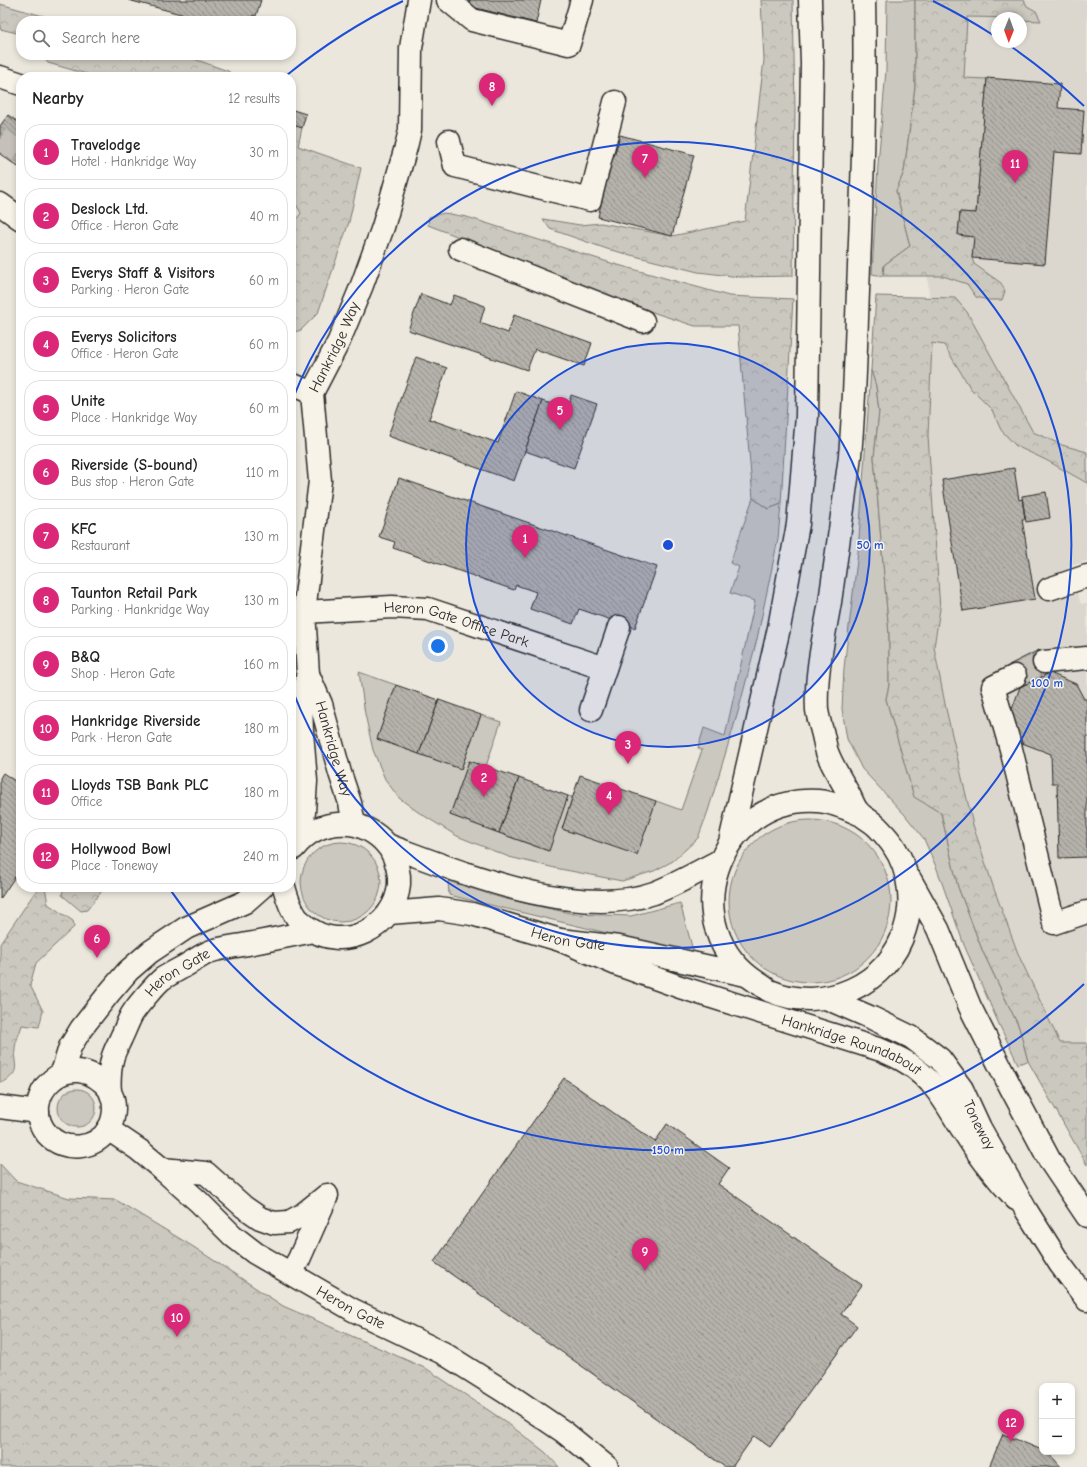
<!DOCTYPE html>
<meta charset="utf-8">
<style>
:root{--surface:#fff;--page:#f2f2f2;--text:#222;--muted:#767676;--line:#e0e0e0;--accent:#db2777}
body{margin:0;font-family:"Comic Neue",sans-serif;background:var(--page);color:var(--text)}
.controls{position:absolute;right:12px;bottom:12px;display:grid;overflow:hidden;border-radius:8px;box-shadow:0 2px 6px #0003}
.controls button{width:36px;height:36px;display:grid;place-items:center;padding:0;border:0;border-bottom:1px solid var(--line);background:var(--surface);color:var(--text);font:20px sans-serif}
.compass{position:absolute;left:991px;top:12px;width:36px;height:36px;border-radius:50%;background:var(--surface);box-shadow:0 2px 6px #0003;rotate:181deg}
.you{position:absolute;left:438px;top:646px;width:14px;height:14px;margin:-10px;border:3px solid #fff;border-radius:50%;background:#1a73e8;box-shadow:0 0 0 6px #1a73e833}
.badge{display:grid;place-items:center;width:26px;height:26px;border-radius:50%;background:var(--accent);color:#fff;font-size:13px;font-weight:700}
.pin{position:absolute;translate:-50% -33px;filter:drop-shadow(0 1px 2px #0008)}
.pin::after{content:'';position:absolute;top:21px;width:14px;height:12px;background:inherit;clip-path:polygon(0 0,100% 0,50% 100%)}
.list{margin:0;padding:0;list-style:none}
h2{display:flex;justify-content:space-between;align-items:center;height:52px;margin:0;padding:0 16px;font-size:17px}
h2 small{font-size:13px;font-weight:400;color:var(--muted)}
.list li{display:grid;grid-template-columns:26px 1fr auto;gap:12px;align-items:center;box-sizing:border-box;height:56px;margin:0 8px 8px;padding:0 8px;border:1px solid var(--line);border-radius:16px}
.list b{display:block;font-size:15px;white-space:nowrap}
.list p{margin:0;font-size:13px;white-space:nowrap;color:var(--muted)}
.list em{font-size:13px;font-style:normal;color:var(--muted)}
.icon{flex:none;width:22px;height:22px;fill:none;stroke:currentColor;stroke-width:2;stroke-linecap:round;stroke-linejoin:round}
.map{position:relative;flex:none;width:1087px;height:1467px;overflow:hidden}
.search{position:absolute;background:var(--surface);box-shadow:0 2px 6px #0003;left:16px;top:16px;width:280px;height:44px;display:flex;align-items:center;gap:10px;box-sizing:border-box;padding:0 14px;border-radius:16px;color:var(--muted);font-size:15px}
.panel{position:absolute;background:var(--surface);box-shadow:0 2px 6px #0003;left:16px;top:72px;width:280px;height:820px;border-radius:16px}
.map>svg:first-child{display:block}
</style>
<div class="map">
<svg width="1087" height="1467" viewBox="0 0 1087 1467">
<defs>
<pattern id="forest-crowns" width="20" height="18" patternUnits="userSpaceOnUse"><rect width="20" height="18" fill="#cbc8bf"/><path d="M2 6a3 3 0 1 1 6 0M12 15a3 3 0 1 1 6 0" fill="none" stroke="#aeaca4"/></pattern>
<pattern id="building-back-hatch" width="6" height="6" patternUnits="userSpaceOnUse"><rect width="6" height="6" fill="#b5b2ab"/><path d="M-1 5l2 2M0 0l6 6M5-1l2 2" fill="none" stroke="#93918b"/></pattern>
</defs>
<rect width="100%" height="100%" fill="#ebe7dd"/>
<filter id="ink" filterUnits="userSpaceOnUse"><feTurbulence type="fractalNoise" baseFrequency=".025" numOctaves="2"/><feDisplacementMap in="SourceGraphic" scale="8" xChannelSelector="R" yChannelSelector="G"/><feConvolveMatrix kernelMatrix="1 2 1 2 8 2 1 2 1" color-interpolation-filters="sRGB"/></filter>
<g filter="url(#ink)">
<path fill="#dbd7ce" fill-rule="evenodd" d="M 958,0 L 1087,0 L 1087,561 L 1068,567 L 1081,604 L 1087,603 L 1087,1043 L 1060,1043 L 1019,956 L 994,889 L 973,825 L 946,709 L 934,647 L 940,609 L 928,436 L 932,343 L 927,266 ZM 997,18 L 1021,18 L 1021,42 L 997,42 Z"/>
<g fill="#cbc8bf" stroke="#7b7a75">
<path d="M 887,0 L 915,0 L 915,87 L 904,172 L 896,191 L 910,246 L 884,265 L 883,276 L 872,274 L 878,165 L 886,70 Z"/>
<path d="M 871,370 L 876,386 L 879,412 L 874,457 L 889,634 L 889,685 L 886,699 L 914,796 L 941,813 L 958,887 L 983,952 L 1019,1027 L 1028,1061 L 1018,1064 L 998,1022 L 964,945 L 937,869 L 924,839 L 905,815 L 862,769 L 847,739 L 842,709 L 844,668 L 858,552 Z"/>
<path d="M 753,498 L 768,509 L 781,504 L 778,539 L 757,639 L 738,712 L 708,811 L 698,838 L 673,861 L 654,871 L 622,881 L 555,868 L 509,857 L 457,836 L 418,812 L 399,798 L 385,779 L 373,750 L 365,714 L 359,672 L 396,685 L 377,739 L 461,769 L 481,715 L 501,722 L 486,766 L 469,761 L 450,815 L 548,851 L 568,796 L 572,797 L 562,829 L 637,854 L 656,801 L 681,810 L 702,750 L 698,748 L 704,728 L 725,736 L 755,601 L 730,593 L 739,567 L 730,563 Z"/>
<circle cx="810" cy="901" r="81"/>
<circle cx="341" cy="882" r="40"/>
<path d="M 448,881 L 502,898 L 574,914 L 631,916 L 680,903 L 694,954 L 449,895 Z"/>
<circle cx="77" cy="1108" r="19"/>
</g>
<g fill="url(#forest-crowns)" stroke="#7b7a75">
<path d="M 761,0 L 793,0 L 795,110 L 793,276 L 740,277 L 698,272 L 607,249 L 550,229 L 543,219 L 580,225 L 601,223 L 672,236 L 745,221 L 764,60 Z"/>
<path d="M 915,0 L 1024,0 L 1027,6 L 1036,11 L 1041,21 L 1021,20 L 1021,18 L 967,17 L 964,78 L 987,79 L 976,213 L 960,212 L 958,235 L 974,237 L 972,258 L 974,264 L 1001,283 L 1005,291 L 1002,300 L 988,300 L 976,297 L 967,284 L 943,276 L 883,276 L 884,265 L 910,246 L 896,191 L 904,172 L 915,87 Z"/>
<path d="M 0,4 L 61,21 L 21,21 L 21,34 L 0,29 Z"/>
<path d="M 41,55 L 183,55 L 228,71 L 235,77 L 97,77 L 48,63 Z"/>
<path d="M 291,124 L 302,128 L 298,146 L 361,168 L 349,222 L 318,313 L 301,330 L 291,333 L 291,227 L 301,213 L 291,196 Z"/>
<path d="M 444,213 L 467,217 L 611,263 L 729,296 L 793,299 L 781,504 L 768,509 L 753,498 L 738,326 L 695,326 L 658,314 L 428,225 L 429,217 Z"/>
<path d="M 876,296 L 955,298 L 967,312 L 1033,432 L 1062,445 L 1087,452 L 1087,483 L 1046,460 L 1016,446 L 1001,430 L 992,410 L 971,389 L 944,345 L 932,343 L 928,436 L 940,609 L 934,647 L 946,709 L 973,825 L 994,889 L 1019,956 L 1060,1043 L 1087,1043 L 1087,1165 L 1028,1061 L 1019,1027 L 983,952 L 958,887 L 941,813 L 914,797 L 886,699 L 889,685 L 889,634 L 874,457 L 879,412 L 876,386 L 871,370 Z"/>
<path d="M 45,887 L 48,904 L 73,921 L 74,925 L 74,927 L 36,963 L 30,985 L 43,1011 L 39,1027 L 22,1025 C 20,1033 15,1042 15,1049 C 13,1067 22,1070 4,1082 L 0,1082 L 0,944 L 35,892 Z"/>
<path d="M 64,887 L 105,887 L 87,910 L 81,911 L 62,895 Z"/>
<path d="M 0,1164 L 16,1181 L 69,1198 L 116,1200 L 192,1246 L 283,1306 L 427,1369 L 506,1422 L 545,1452 L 559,1467 L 0,1467 Z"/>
</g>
<g fill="url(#building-back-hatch)" stroke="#2b2b2b">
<path d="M 128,0 L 261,0 L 256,16 L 253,15 L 251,21 L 207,21 Z"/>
<path d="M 470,0 L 541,0 L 536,23 L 468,6 Z"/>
<path d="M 987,78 L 1060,84 L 1058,108 L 1084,110 L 1081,154 L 1054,152 L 1045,264 L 972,258 L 974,237 L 958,235 L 960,212 L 976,213 Z"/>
<path d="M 293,110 L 306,114 L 302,128 L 291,124 Z"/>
<path d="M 8,115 L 21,124 L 21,169 L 0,154 L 0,126 Z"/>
<path d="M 620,135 L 694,155 L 672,236 L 598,217 L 602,200 L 596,199 L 608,155 L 614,157 Z"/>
<path d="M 421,294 L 450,305 L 454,295 L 485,306 L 480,323 L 508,333 L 514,315 L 592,343 L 584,366 L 535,349 L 527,370 L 408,330 Z"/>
<path d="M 416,357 L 447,368 L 429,419 L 498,443 L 516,391 L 543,401 L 514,481 L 388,436 Z"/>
<path d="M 571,395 L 597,404 L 574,468 L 525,451 L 543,401 L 567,409 Z"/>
<path d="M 1014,468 L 1019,500 L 1022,499 L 1025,519 L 1022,519 L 1035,599 L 963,611 L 942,480 Z"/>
<path d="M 399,478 L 657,567 L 635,628 L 579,609 L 573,624 L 530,609 L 536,592 L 516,585 L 514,590 L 393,548 L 395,542 L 379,537 Z"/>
<path d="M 1046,492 L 1050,518 L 1026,522 L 1022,496 Z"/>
<path d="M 1039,650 L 1050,673 L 1020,687 L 1009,665 Z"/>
<path d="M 1050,673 L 1076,684 L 1084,699 L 1087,699 L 1087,857 L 1059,858 L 1057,783 L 1052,783 L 1051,754 L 1022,743 L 1010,715 L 1020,687 Z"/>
<path d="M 396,685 L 439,700 L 419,754 L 377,739 Z"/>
<path d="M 439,700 L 481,715 L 461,769 L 419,754 Z"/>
<path d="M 469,761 L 519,778 L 499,833 L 450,815 Z"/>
<path d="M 3,773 L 21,785 L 21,877 L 17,874 L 0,899 L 0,778 Z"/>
<path d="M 580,775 L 656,801 L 637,855 L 562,829 Z"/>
<path d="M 519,778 L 568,796 L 549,851 L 499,833 Z"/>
<path d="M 564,1078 L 655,1142 L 667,1124 L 729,1168 L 718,1184 L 862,1285 L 841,1314 L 857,1326 L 770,1447 L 754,1436 L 732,1467 L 725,1467 L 434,1262 Z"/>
<path d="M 1003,1434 L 1042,1450 L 1042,1452 L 1049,1453 L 1061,1467 L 989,1467 Z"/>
</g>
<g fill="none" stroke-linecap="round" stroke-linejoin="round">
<g stroke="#c5c1b9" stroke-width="22" stroke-dasharray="22 11" stroke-linecap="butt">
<path d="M 0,139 L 21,153"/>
<path d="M 1015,676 L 1044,662"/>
</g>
<g stroke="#2b2b2b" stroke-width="25">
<g id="minor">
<path d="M 448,0 L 472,20 L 569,44 L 582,0"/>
<path d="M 0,77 L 21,84"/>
<path d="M 449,141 L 455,166 L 590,200 L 615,102"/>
<path d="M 0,204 L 21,219"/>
<path d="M 460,249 L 643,321"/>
<path d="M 291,384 L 312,393"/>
<path d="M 1049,589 L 1087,576"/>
<path id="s1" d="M 304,612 L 392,607 L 428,609 L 605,668"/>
<path d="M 1044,662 L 1087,658"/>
<path id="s2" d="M 308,674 L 321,704 L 340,773 L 350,803 L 354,824"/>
<path d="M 1015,676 L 993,687 L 1011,749 L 1054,923 L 1087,912"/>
<path d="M 591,710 L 619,627"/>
<path id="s3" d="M 300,841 L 304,812 L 306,781 L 302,732 L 301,702 L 308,674 L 304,612 L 320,481 L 312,393 L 339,341 L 362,285 L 383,227 L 406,147 L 410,130 L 411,48 L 419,0"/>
<path d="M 387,845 C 461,872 576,920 654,893 C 675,885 698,872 719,861"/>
<path d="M 284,887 C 287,898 290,908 297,918 C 300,921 303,923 306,926 C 342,955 396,928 399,884 C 400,871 396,860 390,849 C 381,836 366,826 350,824 C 327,822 308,830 294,848"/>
<path id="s4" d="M 389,913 L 439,909 L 472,914 L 560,940 L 619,947 L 746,975"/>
<path id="s5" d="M 560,940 L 616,964 L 680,987 L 881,1050 C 895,1056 909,1062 921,1073 C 939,1089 949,1109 962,1129 C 978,1155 995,1177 1016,1199"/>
<path d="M 62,1073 L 70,1047 L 81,1029 L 110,992 L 128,971 L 150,952 L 186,928 L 245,902 L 262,887"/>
<path id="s6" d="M 110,1090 C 70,1041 16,1098 47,1134 C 64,1153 96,1150 109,1128 C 114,1119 115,1109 113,1099 C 112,1096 110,1093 110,1090 C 109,1084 110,1067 112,1060 C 113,1053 118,1045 121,1038 C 125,1030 128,1021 132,1014 C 137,1006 155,985 162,979 C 168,975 176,971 183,967 C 192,962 200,956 209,952 C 219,948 231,947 242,945 C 265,941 289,936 313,931"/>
<path d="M 0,1107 L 38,1112"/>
<path id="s7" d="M 108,1129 L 139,1150 L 162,1169 L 199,1202 L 233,1236 L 255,1253 L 353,1310 L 443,1353 L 505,1392 L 564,1432 L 607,1467"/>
<path d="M 162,1169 L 206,1173 L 244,1207 L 260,1218 L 274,1223 L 289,1222 L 302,1215 L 327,1195"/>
<path d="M 291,1273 L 299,1259 L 326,1198"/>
</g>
</g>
<g stroke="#2b2b2b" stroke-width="25">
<g id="major">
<path d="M 859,814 C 846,808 832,802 818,801 C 716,795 672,928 758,983 C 762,985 766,989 770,991 C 823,1014 889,985 905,929 C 915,897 908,860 884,834 C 881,831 878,827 874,824 C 868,819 862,817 857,810 C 853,805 851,797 847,791 C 841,779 832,766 827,752 C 825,746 824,738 822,731 C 820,724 818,717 817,710 C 815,674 824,637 830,602 C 835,568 839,535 844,501 C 846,482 850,463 851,443 C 855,393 856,341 858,291 C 862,194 866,97 864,0"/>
<path d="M 730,842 L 779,628 L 798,524 L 807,416 L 812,63 L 810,0"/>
<path d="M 910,879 L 938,929 L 970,1007 L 1011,1088 L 1050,1161 L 1087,1216"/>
<path id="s8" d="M 826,998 L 872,1018 L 911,1037 L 940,1059 L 962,1089 L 980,1128 L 1026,1210 L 1060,1264 L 1087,1300"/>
</g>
</g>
<use href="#minor" stroke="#f7f3e8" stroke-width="22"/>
<use href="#major" stroke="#f7f3e8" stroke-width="22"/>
</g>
</g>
<circle cx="668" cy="545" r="202" fill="#1d4ed8" fill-opacity=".12"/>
<g fill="none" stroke="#1d4ed8" stroke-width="2">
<circle cx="668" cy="545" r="202"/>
<path d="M292 401A403 403 0 1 1 292 689"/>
<path d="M1084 984A605 605 0 0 1 169 888M287 75A605 605 0 0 1 403 1M933 1A605 605 0 0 1 993 35M1006 43A605 605 0 0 1 1084 106"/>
</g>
<g text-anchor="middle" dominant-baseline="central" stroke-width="3" stroke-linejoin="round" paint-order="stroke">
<g font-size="15" fill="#2b2b2b" stroke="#f7f3e8">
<text stroke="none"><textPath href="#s3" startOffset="502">Hankridge Way</textPath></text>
<text stroke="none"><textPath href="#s1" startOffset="155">Heron Gate Office Park</textPath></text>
<text stroke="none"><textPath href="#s2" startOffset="79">Hankridge Way</textPath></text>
<text stroke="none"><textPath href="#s4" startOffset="183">Heron Gate</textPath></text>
<text stroke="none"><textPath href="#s6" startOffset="381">Heron Gate</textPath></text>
<text stroke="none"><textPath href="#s5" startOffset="310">Hankridge Roundabout</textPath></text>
<text stroke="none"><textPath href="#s8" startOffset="207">Toneway</textPath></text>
<text stroke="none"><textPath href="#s7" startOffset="303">Heron Gate</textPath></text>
</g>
</g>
<circle cx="668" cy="545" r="6" fill="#1d4ed8" stroke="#f7f3e8" stroke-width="2"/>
<g font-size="12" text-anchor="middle" font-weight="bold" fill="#1d4ed8" stroke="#f7f3e8" stroke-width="3" stroke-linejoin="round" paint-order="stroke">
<text x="870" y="549">50 m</text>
<text x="1047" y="687">100 m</text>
<text x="668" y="1154">150 m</text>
</g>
</svg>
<div class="controls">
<button>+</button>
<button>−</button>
</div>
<svg class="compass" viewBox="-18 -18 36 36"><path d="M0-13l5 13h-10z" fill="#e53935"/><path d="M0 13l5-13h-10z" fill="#767676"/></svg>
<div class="you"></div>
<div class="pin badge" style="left:525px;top:558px">1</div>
<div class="pin badge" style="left:484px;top:797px">2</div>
<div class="pin badge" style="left:628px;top:764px">3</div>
<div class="pin badge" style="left:609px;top:815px">4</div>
<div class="pin badge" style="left:560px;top:430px">5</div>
<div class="pin badge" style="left:97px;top:958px">6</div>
<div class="pin badge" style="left:645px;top:178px">7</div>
<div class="pin badge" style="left:492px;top:106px">8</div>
<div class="pin badge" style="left:645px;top:1271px">9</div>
<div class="pin badge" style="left:177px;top:1337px">10</div>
<div class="pin badge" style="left:1015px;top:183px">11</div>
<div class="pin badge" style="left:1011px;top:1442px">12</div>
<div class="search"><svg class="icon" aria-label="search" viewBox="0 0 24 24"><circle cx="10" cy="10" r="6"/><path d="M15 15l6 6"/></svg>Search here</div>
<section class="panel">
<h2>Nearby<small>12 results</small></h2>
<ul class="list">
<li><span class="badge">1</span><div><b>Travelodge</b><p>Hotel · Hankridge Way</p></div><em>30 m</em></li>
<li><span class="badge">2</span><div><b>Deslock Ltd.</b><p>Office · Heron Gate</p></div><em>40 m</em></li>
<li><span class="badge">3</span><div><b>Everys Staff &amp; Visitors</b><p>Parking · Heron Gate</p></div><em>60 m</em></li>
<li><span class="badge">4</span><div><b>Everys Solicitors</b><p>Office · Heron Gate</p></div><em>60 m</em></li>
<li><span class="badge">5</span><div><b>Unite</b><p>Place · Hankridge Way</p></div><em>60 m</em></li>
<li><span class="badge">6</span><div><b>Riverside (S-bound)</b><p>Bus stop · Heron Gate</p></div><em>110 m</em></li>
<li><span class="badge">7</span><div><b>KFC</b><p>Restaurant</p></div><em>130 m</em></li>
<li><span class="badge">8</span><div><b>Taunton Retail Park</b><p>Parking · Hankridge Way</p></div><em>130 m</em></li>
<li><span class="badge">9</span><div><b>B&amp;Q</b><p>Shop · Heron Gate</p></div><em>160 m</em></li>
<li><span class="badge">10</span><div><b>Hankridge Riverside</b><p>Park · Heron Gate</p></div><em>180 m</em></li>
<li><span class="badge">11</span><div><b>Lloyds TSB Bank PLC</b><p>Office</p></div><em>180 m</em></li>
<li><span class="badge">12</span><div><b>Hollywood Bowl</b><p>Place · Toneway</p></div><em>240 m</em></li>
</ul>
</section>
</div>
